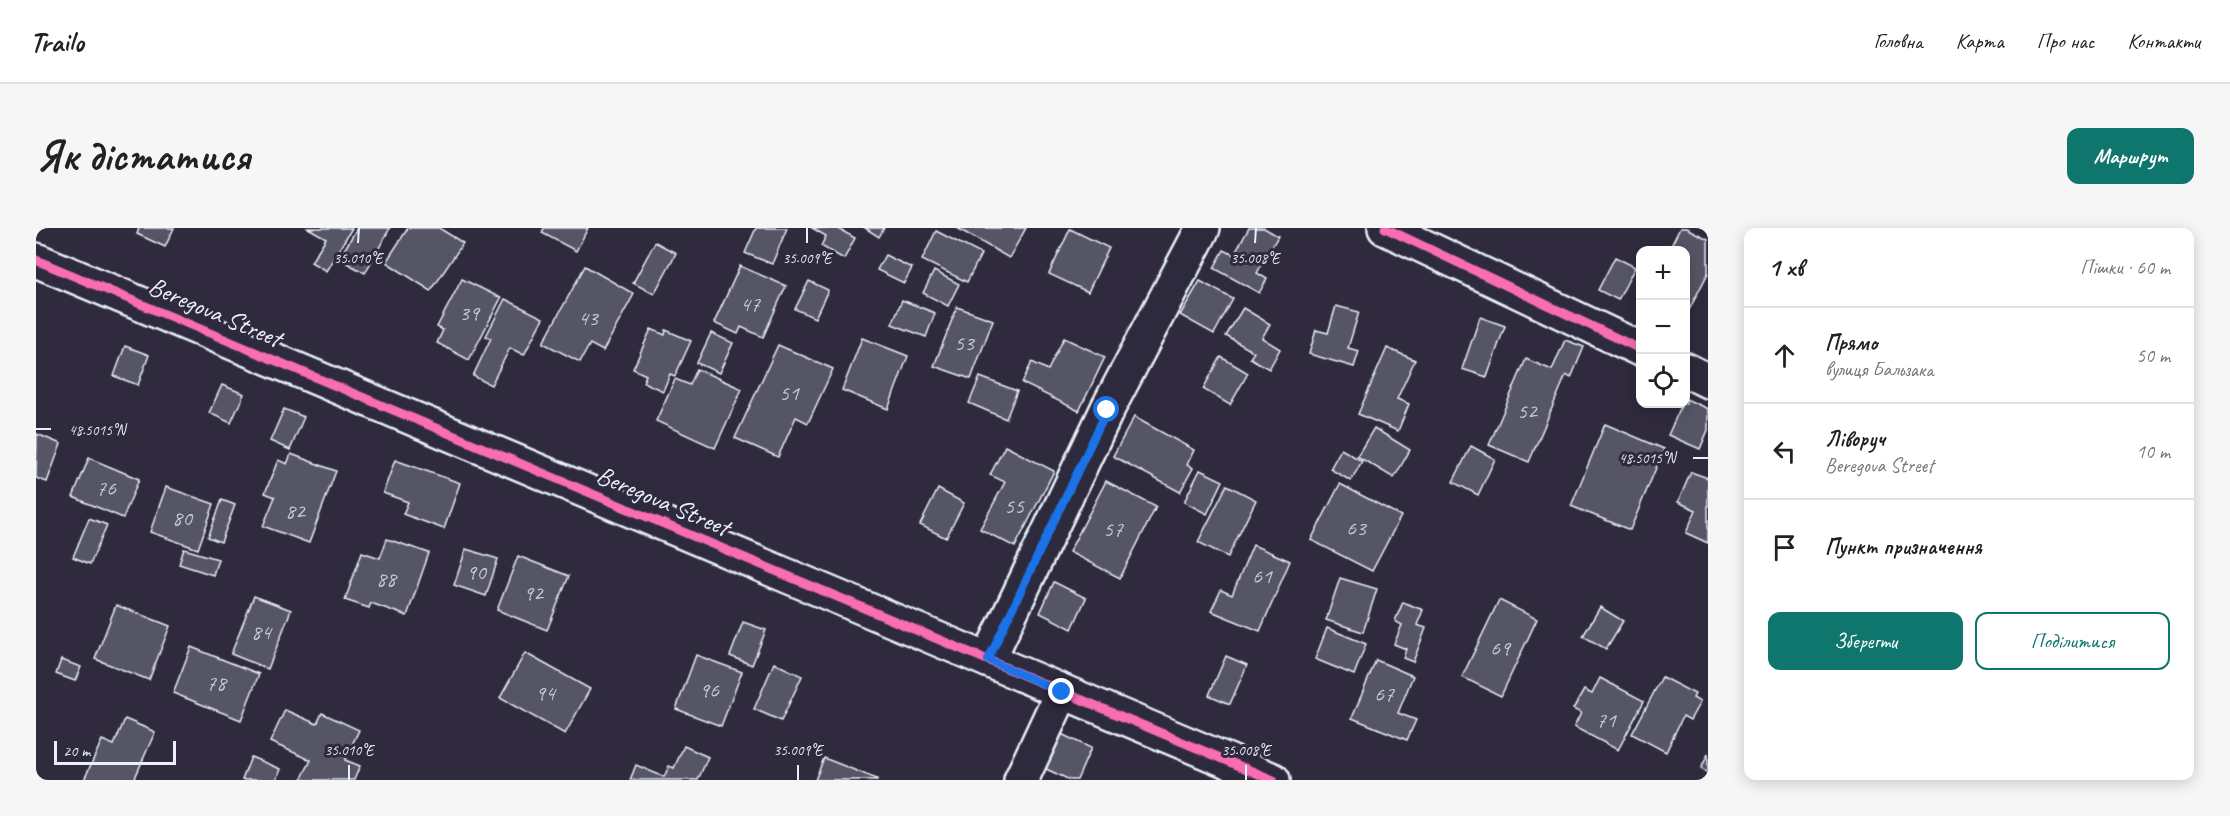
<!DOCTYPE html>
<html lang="uk">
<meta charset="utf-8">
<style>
:root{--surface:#fff;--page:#f6f6f6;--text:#222;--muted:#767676;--line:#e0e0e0;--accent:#0f766e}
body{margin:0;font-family:Caveat,sans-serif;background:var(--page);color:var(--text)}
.controls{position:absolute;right:18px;top:18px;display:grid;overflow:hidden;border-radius:12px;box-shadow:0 3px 15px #0003}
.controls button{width:54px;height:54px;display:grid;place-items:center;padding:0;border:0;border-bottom:2px solid var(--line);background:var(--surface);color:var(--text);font:30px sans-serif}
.scale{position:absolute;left:18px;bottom:15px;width:122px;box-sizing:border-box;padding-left:6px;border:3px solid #e8f1f8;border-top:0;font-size:16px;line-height:21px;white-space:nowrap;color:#e8f1f8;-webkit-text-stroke:4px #2f2a3d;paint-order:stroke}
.stop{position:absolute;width:18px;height:18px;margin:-14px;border:4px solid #1a73e8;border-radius:50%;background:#fff}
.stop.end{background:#1a73e8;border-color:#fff;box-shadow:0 2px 6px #0008}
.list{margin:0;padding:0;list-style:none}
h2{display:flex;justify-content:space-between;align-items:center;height:78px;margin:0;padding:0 24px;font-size:26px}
h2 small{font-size:20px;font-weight:400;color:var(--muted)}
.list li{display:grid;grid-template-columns:39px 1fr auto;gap:18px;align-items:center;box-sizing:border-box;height:96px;padding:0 24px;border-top:2px solid var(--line)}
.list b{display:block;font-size:22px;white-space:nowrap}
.list p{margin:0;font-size:20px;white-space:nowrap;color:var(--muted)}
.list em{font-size:20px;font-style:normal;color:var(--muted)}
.actions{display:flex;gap:12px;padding:18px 24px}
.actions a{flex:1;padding:14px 0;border:2px solid var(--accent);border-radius:12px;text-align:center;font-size:21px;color:var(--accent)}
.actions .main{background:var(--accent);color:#fff}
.icon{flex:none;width:33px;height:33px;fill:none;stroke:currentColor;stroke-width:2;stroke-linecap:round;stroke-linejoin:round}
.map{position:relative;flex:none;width:1672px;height:552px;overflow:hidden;border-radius:12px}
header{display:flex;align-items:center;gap:36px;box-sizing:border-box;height:84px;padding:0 30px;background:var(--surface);border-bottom:2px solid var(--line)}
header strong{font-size:28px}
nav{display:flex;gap:33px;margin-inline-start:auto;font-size:21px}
.intro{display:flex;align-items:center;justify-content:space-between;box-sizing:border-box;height:144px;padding:0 36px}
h1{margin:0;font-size:42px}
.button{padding:15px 27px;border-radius:12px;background:var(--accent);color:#fff;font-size:21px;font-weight:700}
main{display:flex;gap:36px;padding:0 36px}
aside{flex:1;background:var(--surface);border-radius:12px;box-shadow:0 3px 15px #0003}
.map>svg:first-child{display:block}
</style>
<header>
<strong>Trailo</strong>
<nav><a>Головна</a><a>Карта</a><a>Про нас</a><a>Контакти</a></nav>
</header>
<div class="intro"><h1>Як дістатися</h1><a class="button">Маршрут</a></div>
<main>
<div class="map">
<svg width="1672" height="552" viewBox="0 0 1672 552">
<rect width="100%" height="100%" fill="#2f2a3d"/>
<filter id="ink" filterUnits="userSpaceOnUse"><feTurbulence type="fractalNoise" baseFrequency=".0167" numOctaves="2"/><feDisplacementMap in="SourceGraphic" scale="12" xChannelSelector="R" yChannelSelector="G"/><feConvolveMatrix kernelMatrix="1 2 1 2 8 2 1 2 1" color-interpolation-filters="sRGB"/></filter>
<g filter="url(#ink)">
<g fill="#575565" stroke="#e8f1f8" stroke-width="1.5">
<path d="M 103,0 L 138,0 L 129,19 L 101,6 Z"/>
<path d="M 272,0 L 316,0 L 290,43 L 275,34 L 290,10 Z"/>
<path d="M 321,0 L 354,0 L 329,45 L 303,31 Z"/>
<path d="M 372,0 L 403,0 L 427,15 L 395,63 L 350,34 Z"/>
<path d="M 508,0 L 552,0 L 540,23 L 506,5 Z"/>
<path d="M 720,0 L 751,0 L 736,36 L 709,25 Z"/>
<path d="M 776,0 L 801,0 L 819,10 L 808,31 L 785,18 L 790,8 Z"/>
<path d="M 829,0 L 848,0 L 843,9 Z"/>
<path d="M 921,0 L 990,0 L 973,30 Z"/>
<path d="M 1213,0 L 1228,0 L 1242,8 L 1221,45 L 1231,51 L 1223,65 L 1178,40 L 1188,22 L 1198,27 Z"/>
<path d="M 1644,0 L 1650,0 L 1672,11 L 1672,45 L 1650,88 L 1650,22 L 1633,22 Z"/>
<path d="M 1034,1 L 1073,20 L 1052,64 L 1013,46 Z"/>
<path d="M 900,3 L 945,26 L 931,54 L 886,32 Z"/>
<path d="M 619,14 L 640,25 L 618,66 L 597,55 Z"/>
<path d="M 849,27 L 876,40 L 868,55 L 841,42 Z"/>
<path d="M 1579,29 L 1599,39 L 1582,72 L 1562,62 Z"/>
<path d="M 549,38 L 598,66 L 567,123 L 554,116 L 544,134 L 507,115 Z"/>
<path d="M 704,38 L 750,58 L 727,109 L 705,99 L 702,106 L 678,95 Z"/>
<path d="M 898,43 L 923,56 L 912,78 L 887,65 Z"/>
<path d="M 426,51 L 465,70 L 433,132 L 401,115 L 407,102 L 401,99 Z"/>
<path d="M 773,53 L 792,62 L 779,90 L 759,81 Z"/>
<path d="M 1164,53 L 1197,71 L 1178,106 L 1144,87 Z"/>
<path d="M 469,71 L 507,90 L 488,127 L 474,120 L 455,157 L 437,148 L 455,110 L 450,108 Z"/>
<path d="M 866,72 L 899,85 L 890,109 L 856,96 Z"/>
<path d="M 1300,78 L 1323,84 L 1312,120 L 1323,123 L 1318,139 L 1273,126 L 1280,102 L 1292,105 Z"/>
<path d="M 921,79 L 957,92 L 935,151 L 898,138 Z"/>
<path d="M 1207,80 L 1234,96 L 1226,110 L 1244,121 L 1233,141 L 1214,130 L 1218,124 L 1190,108 Z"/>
<path d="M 1444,89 L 1469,98 L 1451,149 L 1426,141 Z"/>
<path d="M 615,101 L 629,107 L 630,102 L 655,113 L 639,148 L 634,146 L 627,163 L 607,154 L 610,147 L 597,141 Z"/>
<path d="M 675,105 L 697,115 L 683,145 L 661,135 Z"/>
<path d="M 826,110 L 872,128 L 852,181 L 806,162 Z"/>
<path d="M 1028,110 L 1069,129 L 1043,183 L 986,155 L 996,134 L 1012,142 Z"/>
<path d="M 1529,112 L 1548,119 L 1535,150 L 1530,147 L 1493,234 L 1453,217 L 1490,131 L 1516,142 Z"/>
<path d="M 742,117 L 797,141 L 772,195 L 760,189 L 742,229 L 699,210 Z"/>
<path d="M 89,118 L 113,127 L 102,157 L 78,148 Z"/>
<path d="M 1351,120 L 1379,132 L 1361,171 L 1373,176 L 1362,203 L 1322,186 Z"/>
<path d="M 1185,129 L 1212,145 L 1194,177 L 1167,161 Z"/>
<path d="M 661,141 L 706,161 L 679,220 L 620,193 L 639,151 L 654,157 Z"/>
<path d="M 944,149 L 981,163 L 970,191 L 933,175 Z"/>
<path d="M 186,157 L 208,166 L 195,195 L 173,185 Z"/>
<path d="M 1650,171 L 1672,181 L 1672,202 L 1664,221 L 1632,207 L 1646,176 L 1650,176 Z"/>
<path d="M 248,181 L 268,189 L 254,222 L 234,213 Z"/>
<path d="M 1098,189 L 1158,222 L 1151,237 L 1157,240 L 1144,264 L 1077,228 Z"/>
<path d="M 1569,196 L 1628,221 L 1594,302 L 1535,278 Z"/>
<path d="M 1338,200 L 1374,222 L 1358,250 L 1321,228 Z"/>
<path d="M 1,206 L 25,216 L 11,254 L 0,250 Z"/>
<path d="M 969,218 L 1018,243 L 979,319 L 944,301 L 969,254 L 954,247 Z"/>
<path d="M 1435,218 L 1459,231 L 1442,267 L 1417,254 Z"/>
<path d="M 1305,221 L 1326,233 L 1315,253 L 1294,241 Z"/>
<path d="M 255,226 L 300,243 L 273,315 L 227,298 L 239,269 L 229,265 L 242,232 L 251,236 Z"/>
<path d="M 53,230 L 103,251 L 87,290 L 37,269 Z"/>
<path d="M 359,232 L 424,255 L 408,301 L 367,286 L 372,274 L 347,265 Z"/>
<path d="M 1164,242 L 1187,253 L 1171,286 L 1148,274 Z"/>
<path d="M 1655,244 L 1672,250 L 1672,315 L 1650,305 L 1660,282 L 1642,274 Z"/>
<path d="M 1070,253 L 1120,279 L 1084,350 L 1033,324 Z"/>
<path d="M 1304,256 L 1365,288 L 1336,343 L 1275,312 Z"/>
<path d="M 1191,257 L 1220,272 L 1192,329 L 1162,314 Z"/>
<path d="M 130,259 L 178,276 L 162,321 L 114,304 Z"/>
<path d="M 902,261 L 928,275 L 910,310 L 884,297 Z"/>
<path d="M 186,272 L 199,277 L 185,314 L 172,309 Z"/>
<path d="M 53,290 L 71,297 L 54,336 L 37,329 Z"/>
<path d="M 351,311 L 393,325 L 371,388 L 335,375 L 333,380 L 309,372 L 326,324 L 344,330 Z"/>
<path d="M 1217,317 L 1254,333 L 1224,403 L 1175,383 L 1185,362 L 1196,367 Z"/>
<path d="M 148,321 L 182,331 L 177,347 L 143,336 Z"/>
<path d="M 430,321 L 462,331 L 450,368 L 418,357 Z"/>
<path d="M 482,328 L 533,348 L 511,402 L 461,382 Z"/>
<path d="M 1304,350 L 1341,361 L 1327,404 L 1290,392 Z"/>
<path d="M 1018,354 L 1050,370 L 1036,401 L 1004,385 Z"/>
<path d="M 218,368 L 255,382 L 232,441 L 195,426 Z"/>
<path d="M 1463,372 L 1501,391 L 1465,468 L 1426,449 Z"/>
<path d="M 1367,374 L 1387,382 L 1381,397 L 1390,400 L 1377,434 L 1367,430 L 1370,421 L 1358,416 L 1366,397 L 1359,393 Z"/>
<path d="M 80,377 L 134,398 L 113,452 L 59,431 Z"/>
<path d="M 1564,379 L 1587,393 L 1570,421 L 1547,408 Z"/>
<path d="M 707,394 L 730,402 L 716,437 L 694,428 Z"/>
<path d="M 1291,400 L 1330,416 L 1318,447 L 1279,431 Z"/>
<path d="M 155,419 L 223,446 L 205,492 L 137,465 Z"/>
<path d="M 489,425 L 554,461 L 529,506 L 464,470 Z"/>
<path d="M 660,427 L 706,444 L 685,498 L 640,481 Z"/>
<path d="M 1190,428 L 1211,437 L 1194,476 L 1173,467 Z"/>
<path d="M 25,432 L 45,439 L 39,453 L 20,446 Z"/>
<path d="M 1340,432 L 1377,448 L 1362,485 L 1380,492 L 1371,512 L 1316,490 Z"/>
<path d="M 738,435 L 766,448 L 745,493 L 718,481 Z"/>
<path d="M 1626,449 L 1659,466 L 1657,470 L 1664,474 L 1654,492 L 1647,488 L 1630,524 L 1596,506 Z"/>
<path d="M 1564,450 L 1608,473 L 1582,522 L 1538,499 L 1545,485 L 1537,481 L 1548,462 L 1556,466 Z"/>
<path d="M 249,482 L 281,496 L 286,485 L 323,502 L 309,532 L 324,538 L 318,552 L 271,552 L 266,550 L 275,532 L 234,514 Z"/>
<path d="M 89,491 L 119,504 L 98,552 L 48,552 L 66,512 L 78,517 Z"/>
<path d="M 1023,505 L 1055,520 L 1041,552 L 1034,552 L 1008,540 Z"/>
<path d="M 648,518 L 672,529 L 662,552 L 594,552 L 600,537 L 628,549 L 633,538 L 638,540 Z"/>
<path d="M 1672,526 L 1672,545 L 1665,541 Z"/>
<path d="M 215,529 L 244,541 L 240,552 L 206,552 Z"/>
<path d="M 788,530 L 841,551 L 841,552 L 779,552 Z"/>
</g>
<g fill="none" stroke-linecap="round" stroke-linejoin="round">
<g stroke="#e8f1f8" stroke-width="38">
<g id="minor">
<path d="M 1349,0 L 1604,121"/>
<path d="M 0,32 L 1237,552"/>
<path d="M 1650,142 L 1672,153"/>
<path d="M 952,432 L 1071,182 L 1167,0"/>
<path d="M 985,552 L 1026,464"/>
</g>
</g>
<use href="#minor" stroke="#2f2a3d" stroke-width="33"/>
<g stroke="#2f2a3d" stroke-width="13">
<g id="cycleway">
<path d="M 1349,0 L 1604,121"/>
<path d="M 0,32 L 1237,552"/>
</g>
</g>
<use href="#cycleway" stroke="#f96db3" stroke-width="9"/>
</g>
</g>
<g fill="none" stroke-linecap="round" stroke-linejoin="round" filter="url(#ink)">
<path stroke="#1a73e8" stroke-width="8" d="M 1026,464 L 952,432 L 1071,182"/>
</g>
<path fill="none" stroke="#e8f1f8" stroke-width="2" d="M 322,15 L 323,0M 771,15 L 771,0M 1219,15 L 1220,0M 0,201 L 15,201M 1657,230 L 1672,230M 313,552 L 313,537M 762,552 L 762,537M 1210,552 L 1210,537"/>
<g text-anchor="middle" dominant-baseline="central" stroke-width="6" stroke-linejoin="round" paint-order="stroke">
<g font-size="22" fill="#c4cad3">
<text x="714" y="76">47</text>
<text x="433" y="85">39</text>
<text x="552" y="90">43</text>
<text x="928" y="115">53</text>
<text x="753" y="165">51</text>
<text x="1491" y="183">52</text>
<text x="70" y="260">76</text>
<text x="978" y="278">55</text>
<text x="259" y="283">82</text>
<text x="146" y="290">80</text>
<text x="1320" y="300">63</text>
<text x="1077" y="301">57</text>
<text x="440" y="344">90</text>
<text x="1226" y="348">61</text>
<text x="350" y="351">88</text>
<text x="497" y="365">92</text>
<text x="225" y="404">84</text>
<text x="1464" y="420">69</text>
<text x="180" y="455">78</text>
<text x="673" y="462">96</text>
<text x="509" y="465">94</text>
<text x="1348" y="466">67</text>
<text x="1570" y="492">71</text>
</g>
<g font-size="26" fill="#e8f1f8" stroke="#2f2a3d">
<text transform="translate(179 84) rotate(23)">Beregova Street</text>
<text transform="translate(627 273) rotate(23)">Beregova Street</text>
</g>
</g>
<g font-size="15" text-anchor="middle" fill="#e8f1f8" stroke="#2f2a3d" stroke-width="6" stroke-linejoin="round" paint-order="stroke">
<text x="322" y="35">35.010°E</text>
<text x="771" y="35">35.009°E</text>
<text x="1219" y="35">35.008°E</text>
<text x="61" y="207">48.5015°N</text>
<text x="1611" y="235">48.5015°N</text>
<text x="313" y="527">35.010°E</text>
<text x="762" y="527">35.009°E</text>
<text x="1210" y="527">35.008°E</text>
</g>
</svg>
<div class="controls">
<button>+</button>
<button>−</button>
<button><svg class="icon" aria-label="locate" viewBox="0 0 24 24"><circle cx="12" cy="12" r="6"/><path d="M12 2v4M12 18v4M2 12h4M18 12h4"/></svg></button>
</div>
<div class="scale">20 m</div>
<div class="stop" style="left:1071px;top:182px"></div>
<div class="stop end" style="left:1026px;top:464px"></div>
</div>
<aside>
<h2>1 хв<small>Пішки · 60 m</small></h2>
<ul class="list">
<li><svg class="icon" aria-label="ahead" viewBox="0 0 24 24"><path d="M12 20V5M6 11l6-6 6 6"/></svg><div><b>Прямо</b><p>вулиця Бальзака</p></div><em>50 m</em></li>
<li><svg class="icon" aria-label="left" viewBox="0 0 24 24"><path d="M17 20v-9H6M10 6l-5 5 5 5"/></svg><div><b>Ліворуч</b><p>Beregova Street</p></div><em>10 m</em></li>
<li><svg class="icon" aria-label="arrive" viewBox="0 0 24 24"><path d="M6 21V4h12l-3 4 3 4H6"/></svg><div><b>Пункт призначення</b></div></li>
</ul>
<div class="actions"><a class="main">Зберегти</a><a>Поділитися</a></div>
</aside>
</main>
